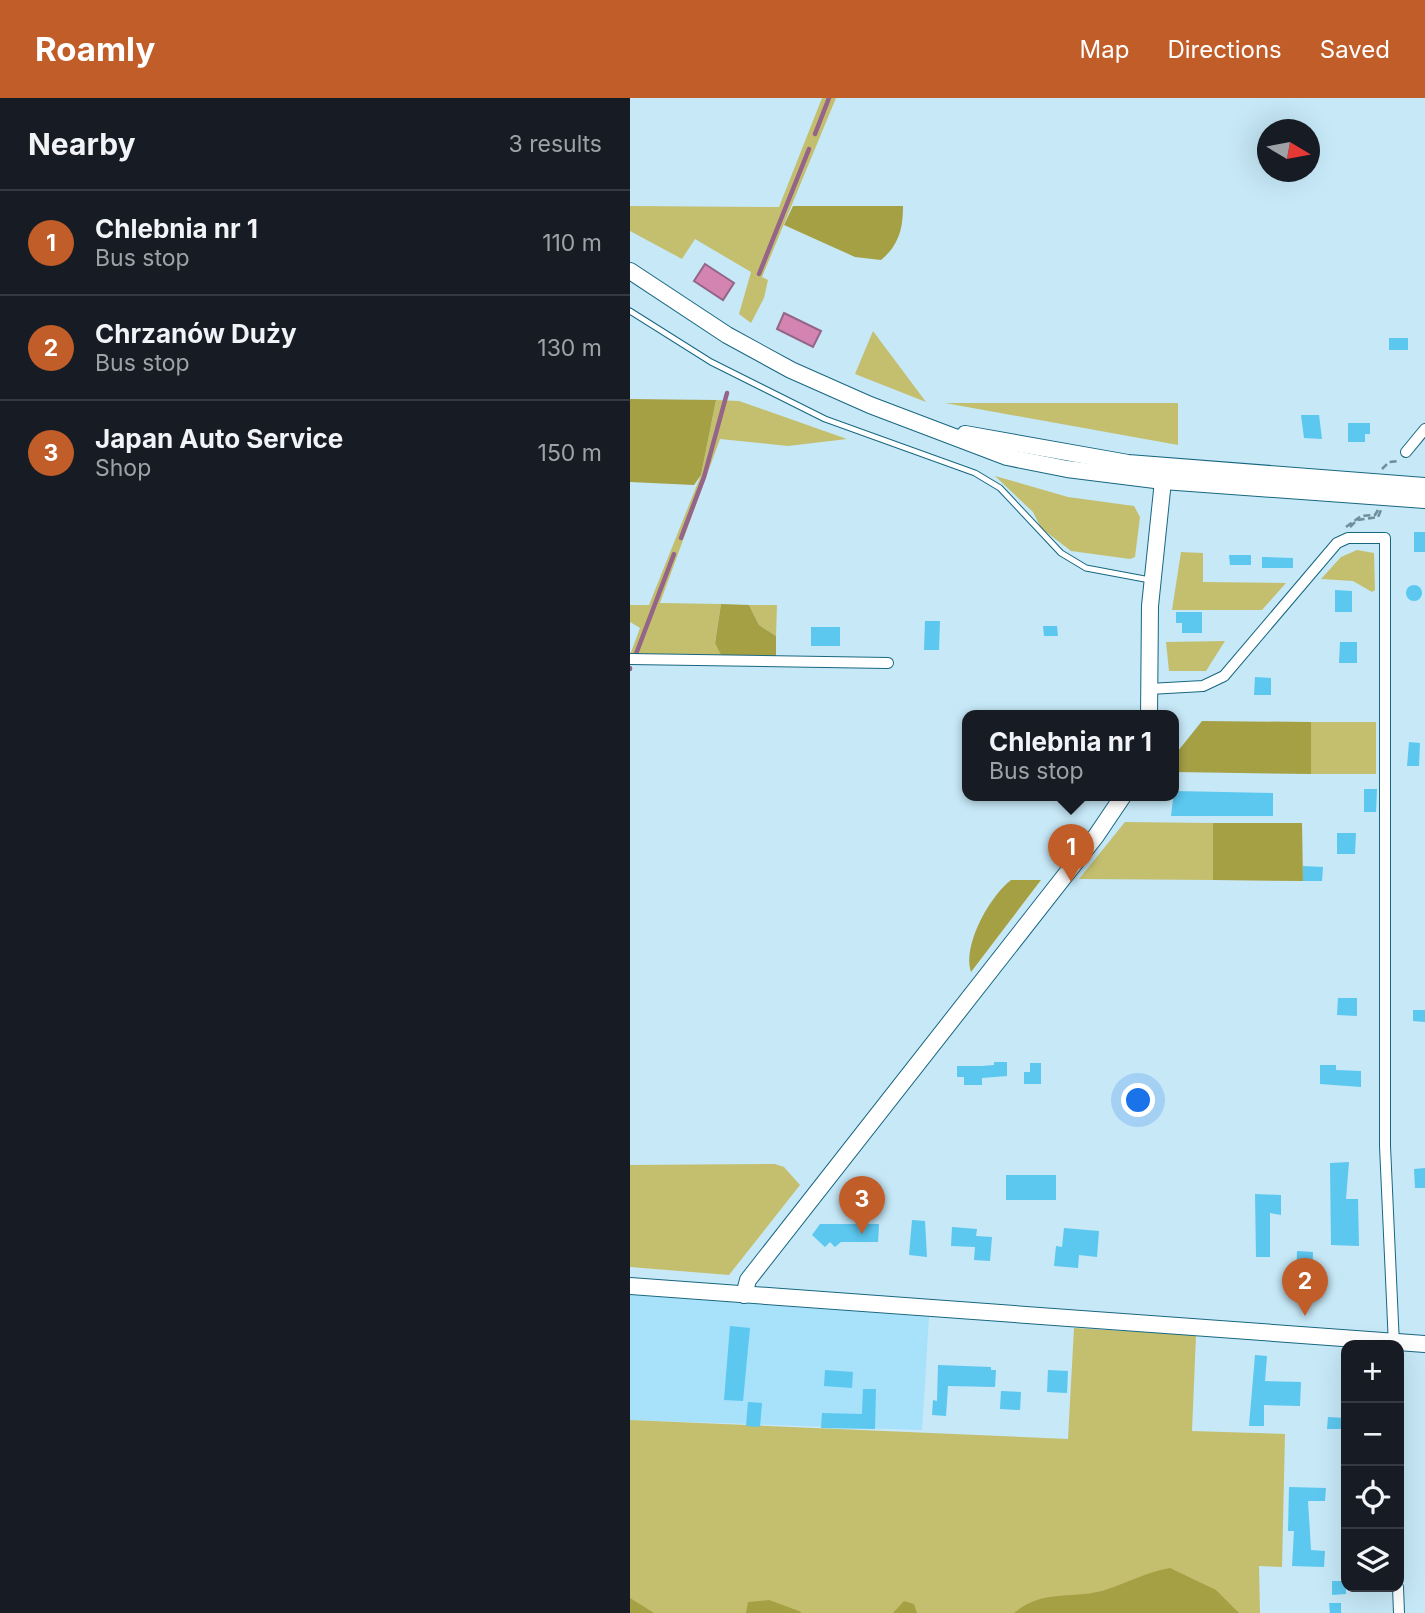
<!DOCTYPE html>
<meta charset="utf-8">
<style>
:root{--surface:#171b24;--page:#20242c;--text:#f1f3f6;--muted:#9ea1a6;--line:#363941;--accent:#c15d28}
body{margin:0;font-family:Inter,sans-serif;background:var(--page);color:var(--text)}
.controls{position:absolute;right:21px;bottom:21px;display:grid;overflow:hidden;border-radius:14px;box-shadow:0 7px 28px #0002}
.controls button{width:63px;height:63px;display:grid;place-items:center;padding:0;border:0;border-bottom:2px solid var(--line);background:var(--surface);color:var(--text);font:35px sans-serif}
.compass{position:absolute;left:627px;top:21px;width:63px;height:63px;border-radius:50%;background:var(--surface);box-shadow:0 7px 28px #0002;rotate:100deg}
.you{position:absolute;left:509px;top:1003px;width:24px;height:24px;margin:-18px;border:5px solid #fff;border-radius:50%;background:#1a73e8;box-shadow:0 0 0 10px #1a73e833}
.badge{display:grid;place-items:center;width:46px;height:46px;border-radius:50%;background:var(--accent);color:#fff;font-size:23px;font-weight:700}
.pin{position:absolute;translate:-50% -58px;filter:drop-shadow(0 2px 4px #0008)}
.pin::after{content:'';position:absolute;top:37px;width:24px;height:21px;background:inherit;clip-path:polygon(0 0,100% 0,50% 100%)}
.popup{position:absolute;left:332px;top:612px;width:217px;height:91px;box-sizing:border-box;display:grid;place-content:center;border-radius:14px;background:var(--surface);filter:drop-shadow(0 2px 5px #0005);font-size:23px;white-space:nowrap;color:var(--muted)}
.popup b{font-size:26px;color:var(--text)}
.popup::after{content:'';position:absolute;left:50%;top:100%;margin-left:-14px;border:14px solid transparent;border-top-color:var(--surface)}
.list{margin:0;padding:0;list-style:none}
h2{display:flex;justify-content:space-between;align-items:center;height:91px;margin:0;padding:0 28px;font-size:30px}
h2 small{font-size:23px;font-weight:400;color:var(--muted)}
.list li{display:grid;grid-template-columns:46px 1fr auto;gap:21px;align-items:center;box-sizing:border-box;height:105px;padding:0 28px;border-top:2px solid var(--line)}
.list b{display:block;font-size:26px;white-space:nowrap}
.list p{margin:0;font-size:23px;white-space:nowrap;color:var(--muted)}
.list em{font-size:23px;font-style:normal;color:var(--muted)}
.icon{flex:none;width:38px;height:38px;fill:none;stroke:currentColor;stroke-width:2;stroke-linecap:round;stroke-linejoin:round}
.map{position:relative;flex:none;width:795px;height:1515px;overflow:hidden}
header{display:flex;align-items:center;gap:42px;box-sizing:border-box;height:98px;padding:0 35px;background:var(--accent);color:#fff}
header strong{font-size:33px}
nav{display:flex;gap:38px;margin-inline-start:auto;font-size:24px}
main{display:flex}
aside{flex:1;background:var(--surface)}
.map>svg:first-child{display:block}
</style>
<header>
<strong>Roamly</strong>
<nav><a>Map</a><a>Directions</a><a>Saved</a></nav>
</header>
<main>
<aside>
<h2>Nearby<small>3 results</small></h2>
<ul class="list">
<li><span class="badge">1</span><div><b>Chlebnia nr 1</b><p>Bus stop</p></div><em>110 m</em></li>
<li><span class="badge">2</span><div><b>Chrzanów Duży</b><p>Bus stop</p></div><em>130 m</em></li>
<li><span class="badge">3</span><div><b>Japan Auto Service</b><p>Shop</p></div><em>150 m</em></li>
</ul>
</aside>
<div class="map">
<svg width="795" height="1515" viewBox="0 0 795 1515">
<rect width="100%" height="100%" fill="#c6e8f7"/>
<path fill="#a7e1fa" d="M 0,1197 L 299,1219 L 292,1332 L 0,1322 Z"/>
<g fill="#c4bf6e">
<path d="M 192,0 L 206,0 L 132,179 L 138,182 L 134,200 L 121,225 L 109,216 L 121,174 L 65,141 L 52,161 L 0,133 L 0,108 L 149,109 Z"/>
<path d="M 243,233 L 296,304 L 225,276 Z"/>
<path d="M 86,302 L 109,303 L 217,341 L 158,348 L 90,341 L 30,505 L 91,506 L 85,544 L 92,559 L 0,557 L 10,530 L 0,524 L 0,507 L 19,507 L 71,377 Z"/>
<path d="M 315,305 L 548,305 L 548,347 Z"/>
<path d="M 365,378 L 438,399 L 504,408 L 510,419 L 505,459 L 500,461 L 441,453 L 411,430 L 403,414 Z"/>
<path d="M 727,452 L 744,455 L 745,492 L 742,494 L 723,483 L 691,481 L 711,459 Z"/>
<path d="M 551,454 L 573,455 L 573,484 L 656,485 L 632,512 L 542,512 Z"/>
<path d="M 119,507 L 147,507 L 146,538 L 129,527 Z"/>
<path d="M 595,543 L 576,573 L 539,573 L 536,544 Z"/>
<rect x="681" y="624" width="65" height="52"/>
<path d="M 495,724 L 583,725 L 583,782 L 449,781 Z"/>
<path d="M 145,1066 L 154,1069 L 170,1087 L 99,1177 L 0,1169 L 0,1067 Z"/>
<path d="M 444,1230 L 566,1237 L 562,1333 L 655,1336 L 652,1469 L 629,1468 L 630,1515 L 0,1515 L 0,1322 L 438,1341 Z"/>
</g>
<g fill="#a6a045">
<path d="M 163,108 L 273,108 C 273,130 269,147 251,162 L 225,159 L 154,127 Z"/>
<path d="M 0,301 L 86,302 L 71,377 L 64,387 L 0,384 Z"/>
<path d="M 91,506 L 119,507 L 129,527 L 146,538 L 146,560 L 92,559 L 85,545 Z"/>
<path d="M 572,623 L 681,624 L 681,676 L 544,674 L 544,658 Z"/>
<path d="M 583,725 L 672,725 L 673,783 L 583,782 Z"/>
<path d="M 381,782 L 411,782 L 341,874 C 332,848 359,799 381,782 Z"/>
<path d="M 540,1470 L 586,1492 L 609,1515 L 384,1515 C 416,1489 443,1503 478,1491 C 499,1484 517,1474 540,1470 Z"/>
<path d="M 0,1500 L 24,1515 L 0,1515 Z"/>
<path d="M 139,1502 L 169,1513 L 172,1515 L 116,1515 L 118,1504 Z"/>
<path d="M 274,1503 L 284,1506 L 287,1515 L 263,1515 Z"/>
</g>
<g fill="#d484b1" stroke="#946588" stroke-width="2">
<path d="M 75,166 L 104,185 L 93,202 L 64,183 Z"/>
<path d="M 154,215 L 191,233 L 183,249 L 147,231 Z"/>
</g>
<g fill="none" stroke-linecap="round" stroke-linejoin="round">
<g stroke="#946588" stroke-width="4.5">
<path d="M 185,36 L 199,0"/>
<path d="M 129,176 L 179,51"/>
<path d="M 51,440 L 74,379 L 97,295"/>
<path d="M 6,556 L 44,456"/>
<path d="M 0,571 L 0,570"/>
</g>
</g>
<g fill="#5cc7ef">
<rect x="759" y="240" width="19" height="12"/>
<path d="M 671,317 L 689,317 L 692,341 L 674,340 Z"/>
<path d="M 718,325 L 740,325 L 740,336 L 735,336 L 735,344 L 718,344 Z"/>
<rect x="784" y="434" width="11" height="20"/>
<path d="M 599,457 L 621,457 L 621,467 L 600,467 Z"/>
<path d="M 632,459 L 663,460 L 663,470 L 632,470 Z"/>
<circle cx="784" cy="495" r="8"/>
<path d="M 705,492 L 722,493 L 722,514 L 705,514 Z"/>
<path d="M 546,514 L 572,514 L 572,535 L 552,535 L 552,525 L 546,525 Z"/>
<path d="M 295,523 L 310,523 L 309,552 L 294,552 Z"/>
<path d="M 413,528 L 427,528 L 428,538 L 414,538 Z"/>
<rect x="181" y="529" width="29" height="19"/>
<path d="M 710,544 L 727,544 L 727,565 L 709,565 Z"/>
<path d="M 625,579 L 641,580 L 641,597 L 624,597 Z"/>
<path d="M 779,644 L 790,645 L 789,668 L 777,668 Z"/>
<path d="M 734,691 L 747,691 L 746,714 L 734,714 Z"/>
<path d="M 544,693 L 643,695 L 643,718 L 541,718 Z"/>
<path d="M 707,735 L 726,735 L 725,756 L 707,756 Z"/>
<path d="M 673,768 L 693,769 L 692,783 L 673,783 Z"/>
<path d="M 708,900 L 727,900 L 727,918 L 707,917 Z"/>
<path d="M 783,912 L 795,912 L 795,924 L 783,923 Z"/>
<path d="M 364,964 L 377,964 L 377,978 L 352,980 L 352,987 L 334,987 L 334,979 L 327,979 L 327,968 L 352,968 L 364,967 Z"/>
<path d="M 400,965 L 411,965 L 411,986 L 394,986 L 394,974 L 400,974 Z"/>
<path d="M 690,967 L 706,967 L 706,972 L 731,973 L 731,989 L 690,986 Z"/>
<path d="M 719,1064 L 716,1101 L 728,1101 L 729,1148 L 701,1147 L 700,1065 Z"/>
<path d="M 795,1070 L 795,1090 L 785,1090 L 784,1071 Z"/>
<rect x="376" y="1077" width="50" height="25"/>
<path d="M 625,1096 L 651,1097 L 651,1117 L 640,1115 L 640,1159 L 626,1159 Z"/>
<path d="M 282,1122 L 295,1123 L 297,1159 L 279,1157 Z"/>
<path d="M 190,1126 L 249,1126 L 248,1144 L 211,1144 L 205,1149 L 200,1144 L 195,1149 L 182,1137 Z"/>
<path d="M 322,1129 L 347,1131 L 346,1138 L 362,1139 L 360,1163 L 344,1162 L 345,1149 L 321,1148 Z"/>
<path d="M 434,1130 L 469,1133 L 467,1159 L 449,1157 L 448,1170 L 424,1168 L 426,1148 L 432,1149 Z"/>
<path d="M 667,1153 L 683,1154 L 682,1189 L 666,1188 Z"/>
<path d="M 100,1228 L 120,1230 L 113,1303 L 94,1302 Z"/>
<path d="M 625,1257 L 637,1258 L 635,1283 L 671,1284 L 670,1308 L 634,1307 L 634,1328 L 619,1328 Z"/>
<path d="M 308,1267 L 361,1269 L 361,1272 L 366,1272 L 365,1289 L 318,1288 L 316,1318 L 302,1317 L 303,1302 L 307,1303 Z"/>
<path d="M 195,1272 L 223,1274 L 222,1290 L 194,1288 Z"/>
<path d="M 418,1272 L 438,1273 L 437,1295 L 417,1294 Z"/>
<path d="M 233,1291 L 246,1291 L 245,1331 L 191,1330 L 192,1315 L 232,1316 Z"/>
<path d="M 371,1293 L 391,1294 L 390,1312 L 370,1311 Z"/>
<path d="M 118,1304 L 132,1305 L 130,1329 L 116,1328 Z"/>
<path d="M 698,1319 L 716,1320 L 716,1331 L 697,1331 Z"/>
<path d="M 659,1389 L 696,1390 L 695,1403 L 678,1403 L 681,1452 L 695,1453 L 694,1469 L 662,1468 L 664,1433 L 658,1433 Z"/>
<path d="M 702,1483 L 716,1483 L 716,1496 L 702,1497 Z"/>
<path d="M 699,1505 L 711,1505 L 711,1515 L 700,1515 Z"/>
</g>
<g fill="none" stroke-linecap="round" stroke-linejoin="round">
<g stroke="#186781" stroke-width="7">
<path id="lane" d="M 0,213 L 81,264 L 195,321 L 345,375 L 370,390 L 431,455 L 456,470 L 520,482"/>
</g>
<g stroke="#186781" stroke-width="12">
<g id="street">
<path d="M 776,354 L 795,331"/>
<path d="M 0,561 L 258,565"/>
<path d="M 519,591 L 573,588 L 594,578 L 707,445 L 718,440 L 755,440 L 755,1048 L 764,1247"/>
<path d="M 768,1489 L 769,1515"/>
</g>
</g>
<g stroke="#186781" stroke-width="18">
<g id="secondary">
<path d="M 0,173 L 97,237 L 161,272 L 240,307 L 377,359 L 437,371 L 533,383 L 795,402"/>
<path d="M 335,336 L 498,365 L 795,388"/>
<path d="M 519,618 L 520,508 L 534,373"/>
<path d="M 0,1188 L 795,1246"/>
<path d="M 114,1197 L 118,1182 L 466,738 L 493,698"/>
</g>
</g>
<g stroke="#6e8e9b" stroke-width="2.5" stroke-dasharray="7 3.5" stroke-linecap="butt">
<path d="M 752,371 L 759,364 L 770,363"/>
<path d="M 716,429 L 731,418 L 745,417 L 748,412"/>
<path d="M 720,429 L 727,422 L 748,419 L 751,412"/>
</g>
<use href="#lane" stroke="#fff" stroke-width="5"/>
<use href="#street" stroke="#fff" stroke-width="10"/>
<use href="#secondary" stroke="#fff" stroke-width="16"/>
</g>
</svg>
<div class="controls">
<button>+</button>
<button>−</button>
<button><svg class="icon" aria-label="locate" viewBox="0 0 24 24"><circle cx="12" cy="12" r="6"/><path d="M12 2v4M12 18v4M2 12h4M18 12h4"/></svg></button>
<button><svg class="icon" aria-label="layers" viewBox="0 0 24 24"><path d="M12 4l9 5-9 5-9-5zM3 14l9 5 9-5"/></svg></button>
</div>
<svg class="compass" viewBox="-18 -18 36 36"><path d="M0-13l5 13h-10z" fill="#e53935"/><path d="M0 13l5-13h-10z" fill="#9ea1a6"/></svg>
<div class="you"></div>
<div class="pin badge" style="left:441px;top:784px">1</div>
<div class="popup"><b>Chlebnia nr 1</b>Bus stop</div>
<div class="pin badge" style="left:675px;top:1218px">2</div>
<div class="pin badge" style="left:232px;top:1136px">3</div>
</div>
</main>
